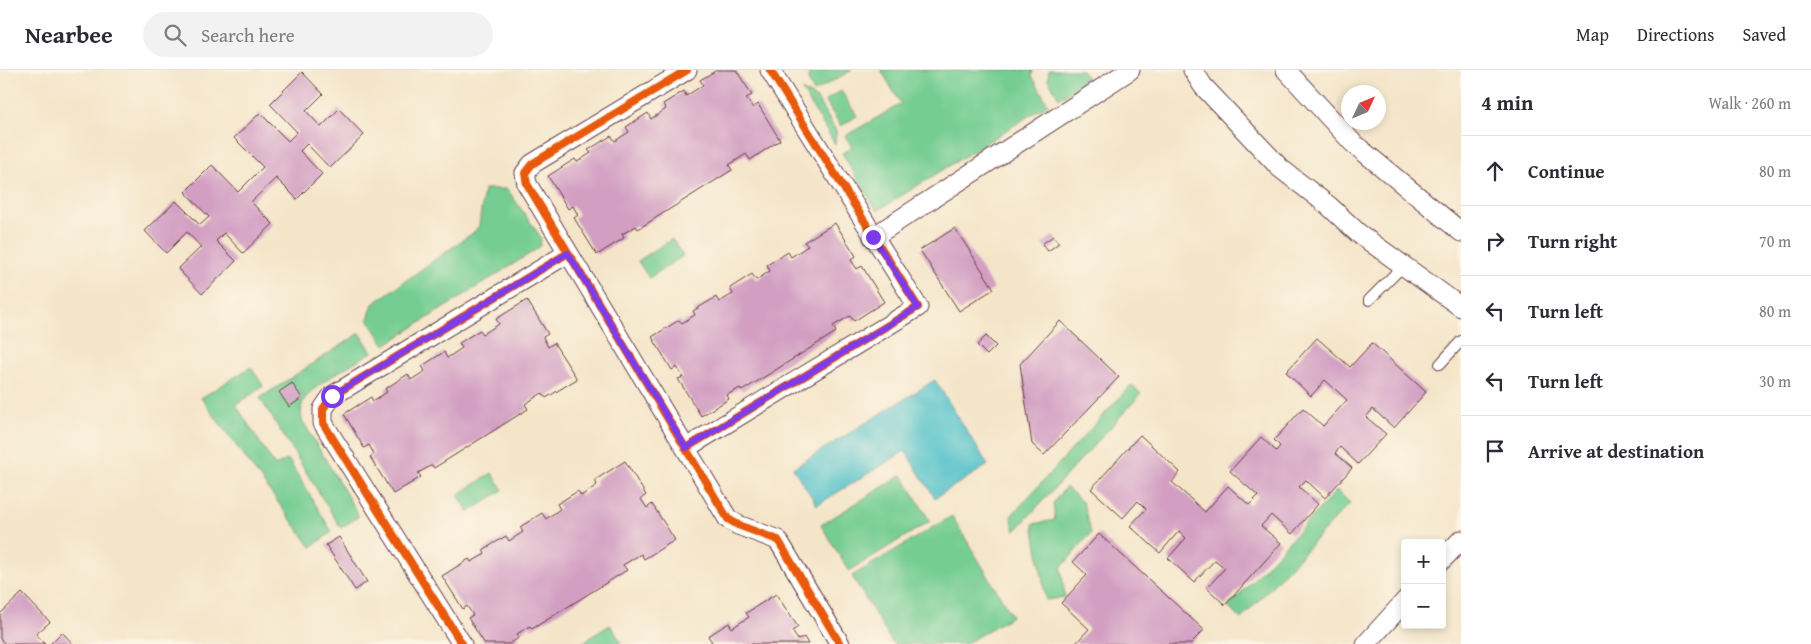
<!DOCTYPE html>
<meta charset="utf-8">
<style>
:root{--surface:#fff;--page:#f2f2f3;--text:#2b2b33;--muted:#7c7c81;--line:#e1e1e2}
body{margin:0;font-family:"Gentium Book Plus",serif;background:var(--page);color:var(--text)}
.controls{position:absolute;right:15px;bottom:15px;display:grid;overflow:hidden;border-radius:5px;box-shadow:0 2px 8px #0003}
.controls button{width:45px;height:45px;display:grid;place-items:center;padding:0;border:0;border-bottom:1px solid var(--line);background:var(--surface);color:var(--text);font:25px sans-serif}
.compass{position:absolute;left:1341px;top:15px;width:45px;height:45px;border-radius:50%;background:var(--surface);box-shadow:0 2px 8px #0003;rotate:46deg}
.stop{position:absolute;width:15px;height:15px;margin:-11px;border:4px solid #7c3aed;border-radius:50%;background:#fff}
.stop.end{background:#7c3aed;border-color:#fff;box-shadow:0 1px 5px #0008}
.list{margin:0;padding:0;list-style:none}
h2{display:flex;justify-content:space-between;align-items:center;height:65px;margin:0;padding:0 20px;font-size:21px}
h2 small{font-size:16px;font-weight:400;color:var(--muted)}
.list li{display:grid;grid-template-columns:32px 1fr auto;gap:15px;align-items:center;box-sizing:border-box;height:70px;padding:0 20px;border-top:1px solid var(--line)}
.list b{display:block;font-size:19px;white-space:nowrap}
.list em{font-size:16px;font-style:normal;color:var(--muted)}
.icon{flex:none;width:28px;height:28px;fill:none;stroke:currentColor;stroke-width:2;stroke-linecap:round;stroke-linejoin:round}
.map{position:relative;flex:none;width:1461px;height:574px;overflow:hidden}
header{display:flex;align-items:center;gap:30px;box-sizing:border-box;height:70px;padding:0 25px;background:var(--surface);border-bottom:1px solid var(--line)}
header strong{font-size:24px}
nav{display:flex;gap:28px;margin-inline-start:auto;font-size:18px}
.search{width:350px;height:45px;background:var(--page);display:flex;align-items:center;gap:12px;box-sizing:border-box;padding:0 18px;border-radius:28px;color:var(--muted);font-size:19px}
main{display:flex}
aside{flex:1;background:var(--surface)}
.map>svg:first-child{display:block}
</style>
<header>
<strong>Nearbee</strong>
<div class="search"><svg class="icon" aria-label="search" viewBox="0 0 24 24"><circle cx="10" cy="10" r="6"/><path d="M15 15l6 6"/></svg>Search here</div>
<nav><a>Map</a><a>Directions</a><a>Saved</a></nav>
</header>
<main>
<div class="map">
<svg width="1461" height="574" viewBox="0 0 1461 574">
<rect width="100%" height="100%" fill="#fcf5e5"/>
<filter id="ink" filterUnits="userSpaceOnUse"><feTurbulence type="fractalNoise" baseFrequency=".02" numOctaves="2"/><feDisplacementMap in="SourceGraphic" scale="10" xChannelSelector="R" yChannelSelector="G"/><feConvolveMatrix kernelMatrix="1 2 1 2 8 2 1 2 1" color-interpolation-filters="sRGB"/></filter>
<filter id="wash" filterUnits="userSpaceOnUse"><feTurbulence type="fractalNoise" baseFrequency=".0096" numOctaves="4" result="noise"/><feDisplacementMap in="SourceGraphic" scale="20" xChannelSelector="R" yChannelSelector="G"/><feGaussianBlur stdDeviation="1.12" result="paint"/><feColorMatrix in="noise" values="0 0 0 0 0 0 0 0 0 0 0 0 0 0 0 0 0 1.4 0 .05"/><feComposite in="paint" operator="in"/></filter>
<g filter="url(#wash)">
<rect width="100%" height="100%" fill="#f4e5c9"/>
<g fill="#74cd93" stroke="#5f765f">
<path d="M 810,0 L 852,0 L 814,22 L 808,10 Z"/>
<path d="M 881,0 L 1033,0 L 1032,6 L 1048,34 L 877,141 L 842,83 L 852,77 L 845,66 L 901,34 Z"/>
<path d="M 1049,0 L 1082,0 L 1088,10 L 1059,28 L 1048,9 Z"/>
<path d="M 802,20 L 817,29 L 836,61 L 835,74 Z"/>
<path d="M 841,21 L 857,46 L 841,56 L 825,31 Z"/>
<path d="M 484,119 L 507,119 L 538,163 L 541,169 L 540,176 L 534,181 L 385,275 L 368,249 L 373,234 L 474,162 L 479,156 Z"/>
<path d="M 672,169 L 683,186 L 649,208 L 638,191 Z"/>
<path d="M 360,263 L 372,282 C 356,292 308,317 302,334 C 301,339 301,345 302,350 L 358,444 L 358,447 L 341,458 L 260,328 Z"/>
<path d="M 251,297 L 263,316 L 236,335 L 275,396 L 288,389 L 332,462 L 311,477 L 201,328 Z"/>
<path d="M 1131,315 L 1141,324 L 1015,461 L 1011,446 Z"/>
<path d="M 492,403 L 503,420 L 469,442 L 458,425 Z"/>
<path d="M 902,405 L 930,451 L 849,501 L 821,455 Z"/>
<path d="M 1066,417 L 1083,433 L 1091,463 L 1061,498 L 1065,527 L 1046,530 L 1033,454 L 1055,450 L 1053,433 Z"/>
<path d="M 1337,420 L 1350,433 L 1241,549 L 1228,537 Z"/>
<path d="M 952,446 L 1012,546 L 965,574 L 893,574 L 852,506 Z"/>
<path d="M 610,555 L 621,572 L 618,574 L 580,574 Z"/>
</g>
<path fill="#56c3cb" stroke="#50717b" d="M 935,310 L 988,395 L 935,428 L 905,381 L 817,435 L 793,398 Z"/>
<g id="blocks">
<g fill="#d29ec2">
<path d="M 717,0 L 736,0 L 752,25 L 746,28 L 753,38 L 758,34 L 780,70 L 750,90 L 746,84 L 729,95 L 732,100 L 638,159 L 636,156 L 622,164 L 624,168 L 597,185 L 574,148 L 578,145 L 573,136 L 568,139 L 548,106 L 575,89 L 577,92 L 591,83 L 588,80 L 611,66 L 615,71 L 629,62 L 626,57 L 648,43 L 651,49 L 666,39 L 663,34 L 684,21 L 686,26 L 703,15 L 700,10 Z"/>
<path d="M 302,2 L 323,24 L 306,41 L 321,57 L 339,39 L 364,65 L 330,98 L 307,74 L 300,81 L 322,104 L 297,129 L 276,108 L 251,132 L 273,154 L 243,183 L 224,163 L 216,171 L 236,191 L 202,224 L 178,199 L 201,177 L 187,162 L 166,183 L 145,161 L 176,131 L 200,155 L 209,147 L 185,122 L 212,95 L 238,122 L 263,97 L 234,68 L 260,43 L 288,71 L 297,62 L 270,34 Z"/>
<path d="M 835,153 L 856,186 L 851,190 L 857,199 L 862,196 L 884,232 L 854,251 L 850,246 L 833,256 L 836,262 L 742,321 L 740,318 L 727,325 L 729,329 L 701,346 L 678,309 L 683,307 L 677,297 L 672,300 L 652,267 L 679,250 L 682,253 L 695,245 L 693,241 L 716,227 L 719,232 L 733,224 L 730,218 L 752,204 L 756,210 L 770,201 L 767,195 L 788,182 L 791,187 L 808,176 L 804,172 Z"/>
<path d="M 955,158 L 994,219 L 959,241 L 920,180 Z"/>
<path d="M 1053,166 L 1059,173 L 1048,181 L 1042,174 Z"/>
<path d="M 527,230 L 548,264 L 543,267 L 548,277 L 554,273 L 577,309 L 546,328 L 542,323 L 525,334 L 528,339 L 434,398 L 432,395 L 418,403 L 421,407 L 393,424 L 370,387 L 374,384 L 369,375 L 364,378 L 344,344 L 371,327 L 373,331 L 387,322 L 385,319 L 408,304 L 411,310 L 425,301 L 422,296 L 444,282 L 447,288 L 462,278 L 459,273 L 480,260 L 483,264 L 499,254 L 496,249 Z"/>
<path d="M 1060,251 L 1119,307 L 1044,385 L 1032,374 L 1020,294 Z"/>
<path d="M 986,266 L 996,276 L 987,285 L 977,275 Z"/>
<path d="M 1317,268 L 1350,297 L 1372,273 L 1426,322 L 1394,358 L 1373,339 L 1366,347 L 1386,364 L 1358,394 L 1340,377 L 1335,383 L 1352,398 L 1325,428 L 1306,410 L 1299,417 L 1318,434 L 1292,464 L 1271,445 L 1261,456 L 1281,473 L 1225,535 L 1207,518 L 1225,498 L 1215,490 L 1194,512 L 1168,488 L 1186,468 L 1179,461 L 1160,483 L 1130,456 L 1146,439 L 1138,431 L 1123,448 L 1091,419 L 1140,365 L 1180,402 L 1172,412 L 1205,442 L 1228,416 L 1249,435 L 1258,426 L 1230,401 L 1261,367 L 1276,381 L 1280,376 L 1274,370 L 1303,338 L 1323,356 L 1347,330 L 1325,310 L 1311,326 L 1286,302 Z"/>
<path d="M 292,313 L 302,328 L 289,337 L 279,322 Z"/>
<path d="M 625,391 L 646,425 L 641,429 L 647,438 L 652,434 L 675,470 L 644,489 L 641,484 L 623,495 L 627,500 L 532,559 L 530,556 L 517,564 L 519,568 L 509,574 L 485,574 L 468,548 L 473,545 L 467,536 L 463,539 L 442,506 L 469,489 L 471,492 L 485,484 L 483,480 L 506,466 L 509,471 L 523,462 L 520,457 L 542,443 L 546,449 L 560,439 L 557,434 L 578,421 L 581,426 L 597,415 L 595,410 Z"/>
<path d="M 1099,464 L 1204,560 L 1190,574 L 1075,574 L 1089,559 L 1061,533 L 1087,505 L 1073,492 Z"/>
<path d="M 339,467 L 367,512 L 355,520 L 326,475 Z"/>
<path d="M 22,523 L 50,552 L 36,564 L 45,574 L 5,574 L 0,569 L 0,544 Z"/>
<path d="M 776,524 L 798,557 L 792,561 L 798,570 L 804,567 L 808,574 L 708,574 L 712,572 L 708,566 L 729,553 L 732,558 L 749,547 L 746,543 Z"/>
<path d="M 62,562 L 73,574 L 50,574 Z"/>
</g>
</g>
</g>
<g filter="url(#ink)">
<use href="#blocks" fill-opacity="0" stroke="#643d43" stroke-width="1"/>
<g fill="none" stroke-linecap="round" stroke-linejoin="round">
<g stroke="#643d43" stroke-width="12">
<g id="lane">
<path d="M 1369,230 L 1404,195"/>
<path d="M 1440,294 L 1461,271"/>
</g>
</g>
<g stroke="#643d43" stroke-width="21">
<g id="street">
<path d="M 687,0 L 532,94 L 525,103 L 527,114 L 728,449 L 738,455 L 778,470 L 840,574"/>
<path d="M 1193,0 L 1203,16 L 1280,98 L 1329,136 L 1358,163 L 1461,237"/>
<path d="M 1286,0 L 1353,73 L 1461,162"/>
<path d="M 873,167 L 1130,0"/>
<path d="M 686,378 L 918,237 L 770,0"/>
<path d="M 1442,490 L 1461,470"/>
<path d="M 462,574 L 323,353 L 323,339 L 332,326 L 568,183"/>
<path d="M 1366,574 L 1405,531"/>
</g>
</g>
<use href="#lane" stroke="#fff" stroke-width="10"/>
<use href="#street" stroke="#fff" stroke-width="19"/>
<g stroke="#fcf5e5" stroke-width="11">
<g id="cycleway">
<path d="M 687,0 L 532,94 L 525,103 L 527,114 L 728,449 L 738,455 L 778,470 L 840,574"/>
<path d="M 686,378 L 918,237 L 770,0"/>
<path d="M 462,574 L 323,353 L 323,339 L 332,326 L 568,183"/>
</g>
</g>
<use href="#cycleway" stroke="#e8590c" stroke-width="8"/>
</g>
</g>
<g fill="none" stroke-linecap="round" stroke-linejoin="round" filter="url(#ink)">
<path stroke="#7c3aed" stroke-width="6" d="M 332,326 L 568,183 L 686,378 L 918,237 L 873,167"/>
</g>
</svg>
<div class="controls">
<button>+</button>
<button>−</button>
</div>
<svg class="compass" viewBox="-18 -18 36 36"><path d="M0-13l5 13h-10z" fill="#e53935"/><path d="M0 13l5-13h-10z" fill="#7c7c81"/></svg>
<div class="stop" style="left:332px;top:326px"></div>
<div class="stop end" style="left:873px;top:167px"></div>
</div>
<aside>
<h2>4 min<small>Walk · 260 m</small></h2>
<ul class="list">
<li><svg class="icon" aria-label="ahead" viewBox="0 0 24 24"><path d="M12 20V5M6 11l6-6 6 6"/></svg><div><b>Continue</b></div><em>80 m</em></li>
<li><svg class="icon" aria-label="right" viewBox="0 0 24 24"><path d="M7 20v-9h11M14 6l5 5-5 5"/></svg><div><b>Turn right</b></div><em>70 m</em></li>
<li><svg class="icon" aria-label="left" viewBox="0 0 24 24"><path d="M17 20v-9H6M10 6l-5 5 5 5"/></svg><div><b>Turn left</b></div><em>80 m</em></li>
<li><svg class="icon" aria-label="left" viewBox="0 0 24 24"><path d="M17 20v-9H6M10 6l-5 5 5 5"/></svg><div><b>Turn left</b></div><em>30 m</em></li>
<li><svg class="icon" aria-label="arrive" viewBox="0 0 24 24"><path d="M6 21V4h12l-3 4 3 4H6"/></svg><div><b>Arrive at destination</b></div></li>
</ul>
</aside>
</main>
